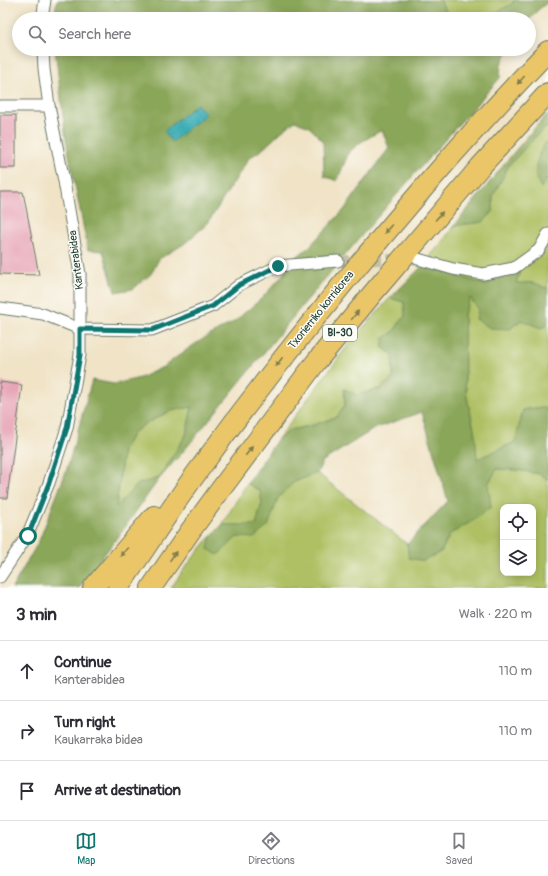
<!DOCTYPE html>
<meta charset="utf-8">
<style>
:root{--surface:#fff;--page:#f2f2f3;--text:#2b2b33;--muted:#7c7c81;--line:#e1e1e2;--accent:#0f766e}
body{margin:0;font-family:Pangolin,sans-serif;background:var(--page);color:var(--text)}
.controls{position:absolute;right:12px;bottom:12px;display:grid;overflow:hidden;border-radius:8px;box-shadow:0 2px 10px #0003}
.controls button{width:36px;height:36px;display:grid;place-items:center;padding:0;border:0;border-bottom:1px solid var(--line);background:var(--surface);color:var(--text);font:20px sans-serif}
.stop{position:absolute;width:12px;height:12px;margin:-9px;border:3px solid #0f766e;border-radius:50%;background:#fff}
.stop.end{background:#0f766e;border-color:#fff;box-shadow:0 1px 4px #0008}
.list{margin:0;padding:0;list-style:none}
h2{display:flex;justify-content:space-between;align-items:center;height:52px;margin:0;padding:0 16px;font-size:17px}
h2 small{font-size:13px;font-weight:400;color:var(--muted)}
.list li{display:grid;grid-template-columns:26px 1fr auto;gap:12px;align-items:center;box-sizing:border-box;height:60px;padding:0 16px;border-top:1px solid var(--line)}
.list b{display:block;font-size:15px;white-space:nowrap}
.list p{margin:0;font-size:13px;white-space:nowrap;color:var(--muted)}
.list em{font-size:13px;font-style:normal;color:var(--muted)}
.icon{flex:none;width:22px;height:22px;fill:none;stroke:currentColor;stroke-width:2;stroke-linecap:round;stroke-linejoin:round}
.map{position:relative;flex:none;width:548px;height:588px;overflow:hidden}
.search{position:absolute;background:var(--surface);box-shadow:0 2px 10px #0003;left:12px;right:12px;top:12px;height:44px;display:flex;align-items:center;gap:10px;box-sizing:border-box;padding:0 14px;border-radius:22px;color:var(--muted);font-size:15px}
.sheet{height:232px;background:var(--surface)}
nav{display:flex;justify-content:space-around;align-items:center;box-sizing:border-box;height:56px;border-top:1px solid var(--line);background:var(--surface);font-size:11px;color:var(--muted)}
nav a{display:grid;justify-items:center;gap:2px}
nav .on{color:var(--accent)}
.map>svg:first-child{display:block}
</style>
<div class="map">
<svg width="548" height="588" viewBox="0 0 548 588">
<rect width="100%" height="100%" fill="#fdfcf7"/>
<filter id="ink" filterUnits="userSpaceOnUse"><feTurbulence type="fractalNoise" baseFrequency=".025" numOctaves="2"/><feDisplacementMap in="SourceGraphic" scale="8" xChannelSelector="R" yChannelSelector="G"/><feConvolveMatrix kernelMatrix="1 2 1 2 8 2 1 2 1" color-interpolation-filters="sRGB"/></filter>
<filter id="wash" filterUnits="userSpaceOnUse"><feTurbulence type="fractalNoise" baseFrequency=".012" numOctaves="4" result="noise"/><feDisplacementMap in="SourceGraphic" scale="16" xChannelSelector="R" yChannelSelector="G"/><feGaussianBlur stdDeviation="0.9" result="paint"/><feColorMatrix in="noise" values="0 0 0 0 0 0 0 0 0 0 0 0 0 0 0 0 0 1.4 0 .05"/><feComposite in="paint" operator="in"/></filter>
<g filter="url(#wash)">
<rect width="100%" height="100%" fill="#f0e3c6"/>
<g fill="#aec063" stroke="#667e4c" fill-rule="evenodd">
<path d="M 440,0 L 514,0 L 513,3 L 489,17 L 475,17 L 474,19 L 450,19 Z"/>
<path d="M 548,126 L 548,139 L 545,143 L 541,187 L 548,177 L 548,288 C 542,288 538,283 533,283 C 527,282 522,284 516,283 L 520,271 L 503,277 L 486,285 L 423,265 L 452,229 L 459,225 L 483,222 L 493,212 L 493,196 L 509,165 L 537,135 Z"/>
<path d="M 390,298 L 404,302 L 405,316 L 392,333 L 384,339 L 393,355 L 393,378 L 380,389 L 356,395 L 344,389 L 345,405 L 337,417 L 310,426 L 290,430 L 277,440 L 352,340 Z"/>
<path d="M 470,298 L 478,308 L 510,329 L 521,320 L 541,327 L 548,325 L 548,410 L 542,407 L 523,410 L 515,442 L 477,460 L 475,433 L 467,398 L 465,381 L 464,314 Z"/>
<path d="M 192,407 L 186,435 L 159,479 L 138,484 L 116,508 L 123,450 L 134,432 L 145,424 L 170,411 Z"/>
<path d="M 497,469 L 518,470 L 540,474 L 548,480 L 548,588 L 171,588 L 184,569 L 211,536 L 208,549 L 237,537 L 268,526 L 278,498 L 294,482 L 317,473 L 407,544 L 409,558 L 441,552 L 450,534 L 474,520 L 488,484 ZM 503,507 L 533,507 L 533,573 L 503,573 Z"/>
<path d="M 247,483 L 260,491 L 262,503 L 256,526 L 237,525 L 222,525 Z"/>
</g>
<g fill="#8aa659" stroke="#547246" fill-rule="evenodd">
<path d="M 57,0 L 440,0 L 450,19 L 54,19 Z"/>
<path d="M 514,0 L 548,0 L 548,2 L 538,10 L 529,20 L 529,19 L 474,19 L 475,17 L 489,17 L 513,3 Z"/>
<path d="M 55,49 L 457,49 L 458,50 L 458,49 L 509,49 L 501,64 L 500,78 L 412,177 L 369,227 L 302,306 L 187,447 L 159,479 L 120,534 L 79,588 L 12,588 L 39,541 L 67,469 L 92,380 L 114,384 L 140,378 L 163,367 L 189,348 L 203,339 L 235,321 L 262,298 L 282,276 L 295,258 L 309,247 L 344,210 L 389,148 L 382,130 L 361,142 L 349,152 L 337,181 L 324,176 L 323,141 L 309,127 L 295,121 L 281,132 L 263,149 L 249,158 L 208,223 L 184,244 L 159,259 L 151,274 L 133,289 L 115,292 L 103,251 L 88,250 L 66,140 ZM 192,407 L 186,435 L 159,478 L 138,484 L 116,507 L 123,450 L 134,432 L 145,424 L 170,411 Z"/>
<path d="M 548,113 L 548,126 L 537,135 L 509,165 L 493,196 L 493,211 L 483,222 L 459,225 L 452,229 C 462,215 474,202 485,188 C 505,163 526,137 548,113 Z"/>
<path d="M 548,139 L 548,177 L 541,188 C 539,184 537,179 536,175 C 534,164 541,148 548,139 Z"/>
<path d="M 423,265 L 486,285 L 503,277 L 520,271 L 516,283 C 522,284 527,282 533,283 C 538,283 542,288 548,288 L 548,325 L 541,328 L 521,320 L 510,329 L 490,328 L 476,319 L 478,308 L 470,298 L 464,314 L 465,381 L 467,398 L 475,433 L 477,459 L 515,442 L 523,410 L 542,407 L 548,410 L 548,480 L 540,474 L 518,470 L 497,469 L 488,484 L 491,507 L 474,520 L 450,534 L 441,552 L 423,561 L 409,558 L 407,544 L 448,501 L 422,412 L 374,429 L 323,461 L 317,473 L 294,482 L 278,498 L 268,526 L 254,538 L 237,537 L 218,555 L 208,549 L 211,536 L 222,525 L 256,525 L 262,503 L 260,491 L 247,483 L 277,440 L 290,430 L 310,426 L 337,417 L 345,405 L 344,389 L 357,395 L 380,389 L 393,378 L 393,355 L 382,347 L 384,338 L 392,333 L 405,316 L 404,302 L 390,298 Z"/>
</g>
<path fill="#39abb3" stroke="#2c7474" d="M 197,104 L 206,114 L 172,142 L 164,131 Z"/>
<g id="blocks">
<g fill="#e7a5b8">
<rect x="0" y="115" width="16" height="53"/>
<path d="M 0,192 L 23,192 L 39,275 L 0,274 Z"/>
<path d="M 0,382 L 22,385 L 7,498 L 0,498 Z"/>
</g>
</g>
</g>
<g filter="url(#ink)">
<use href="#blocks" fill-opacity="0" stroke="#687767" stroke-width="1"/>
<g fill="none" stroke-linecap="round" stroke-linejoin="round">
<path stroke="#c6c2a9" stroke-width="11" stroke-dasharray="11 5.5" stroke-linecap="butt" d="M 338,261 L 402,259"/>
<g stroke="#687767" stroke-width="13">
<g id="street">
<path d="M 42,19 L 45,0"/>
<path d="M 0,106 L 49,106"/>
<path d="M 418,259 L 453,269 L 483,274 L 514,268 L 539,250 L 548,234"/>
<path d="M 0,308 L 43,314 L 80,329 L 152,330 L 213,306 L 239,285 L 278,266 L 338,261"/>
<path d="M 0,577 L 27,536 L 49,483 L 67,428 L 80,355 L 80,274 L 64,181 L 49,106 L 44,69 L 43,49"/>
</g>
</g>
<g stroke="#687767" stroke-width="22">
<g id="highway">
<path d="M 93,588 L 154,516"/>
<path d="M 118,588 C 145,549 170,509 198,471 C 261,384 328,300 398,218 C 446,161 496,105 548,51"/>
<path d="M 151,588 L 191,530 L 221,489 L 316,362 L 373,293 L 480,167 L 548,93"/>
</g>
</g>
<use href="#street" stroke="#fff" stroke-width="11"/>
<use href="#highway" stroke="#ebc669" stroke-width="20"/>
</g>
<defs><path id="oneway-solid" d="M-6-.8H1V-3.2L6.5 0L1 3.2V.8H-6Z"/></defs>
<g fill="#7b7b4c">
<use href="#oneway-solid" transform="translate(521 80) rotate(132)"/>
<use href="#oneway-solid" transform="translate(439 216) rotate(-49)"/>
<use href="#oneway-solid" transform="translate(388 229) rotate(130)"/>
<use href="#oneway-solid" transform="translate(355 315) rotate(-51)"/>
<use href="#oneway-solid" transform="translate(279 362) rotate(127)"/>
<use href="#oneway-solid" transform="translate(249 451) rotate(-53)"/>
<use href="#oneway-solid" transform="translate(124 552) rotate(130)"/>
<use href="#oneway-solid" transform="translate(173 556) rotate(-55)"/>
</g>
</g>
<g fill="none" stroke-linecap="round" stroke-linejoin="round" filter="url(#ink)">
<path stroke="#0f766e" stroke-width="5" d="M 28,536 L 49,483 L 67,428 L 80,355 L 80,329 L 152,330 L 213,306 L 239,285 L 278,266"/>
</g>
<g text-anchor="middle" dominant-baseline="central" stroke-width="3" stroke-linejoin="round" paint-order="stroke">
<rect fill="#fdfcf7" stroke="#62766e" stroke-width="1" x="323" y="325" width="34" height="16" rx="3"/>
<g font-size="10" font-weight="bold" fill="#1f3d34">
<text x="340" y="333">BI-30</text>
</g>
<g font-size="11" fill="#1f3d34" stroke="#fdfcf7">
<text transform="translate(76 260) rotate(-97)">Kanterabidea</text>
<text transform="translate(321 310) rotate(-51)">Txorierriko korridorea</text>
</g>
</g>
</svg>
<div class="controls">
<button><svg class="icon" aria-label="locate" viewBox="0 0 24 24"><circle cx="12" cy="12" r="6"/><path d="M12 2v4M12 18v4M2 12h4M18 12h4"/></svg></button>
<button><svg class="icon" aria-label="layers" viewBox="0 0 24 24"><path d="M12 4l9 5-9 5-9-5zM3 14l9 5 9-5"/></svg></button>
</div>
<div class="stop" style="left:28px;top:536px"></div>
<div class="stop end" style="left:278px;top:266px"></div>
<div class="search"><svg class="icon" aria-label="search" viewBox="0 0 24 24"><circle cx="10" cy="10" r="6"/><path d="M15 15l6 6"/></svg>Search here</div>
</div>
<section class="sheet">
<h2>3 min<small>Walk · 220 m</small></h2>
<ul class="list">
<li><svg class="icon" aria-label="ahead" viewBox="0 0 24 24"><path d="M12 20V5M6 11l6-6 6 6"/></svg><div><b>Continue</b><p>Kanterabidea</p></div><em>110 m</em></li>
<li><svg class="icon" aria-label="right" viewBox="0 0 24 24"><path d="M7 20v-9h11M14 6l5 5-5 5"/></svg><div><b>Turn right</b><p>Kaukarraka bidea</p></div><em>110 m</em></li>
<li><svg class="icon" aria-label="arrive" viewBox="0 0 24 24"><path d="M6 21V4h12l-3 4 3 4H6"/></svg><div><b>Arrive at destination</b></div></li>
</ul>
</section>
<nav>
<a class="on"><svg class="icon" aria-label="map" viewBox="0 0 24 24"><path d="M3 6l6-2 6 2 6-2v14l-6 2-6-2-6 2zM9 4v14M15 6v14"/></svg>Map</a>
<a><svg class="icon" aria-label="directions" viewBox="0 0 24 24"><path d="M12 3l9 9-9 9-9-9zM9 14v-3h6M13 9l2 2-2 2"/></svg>Directions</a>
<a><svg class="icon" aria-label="saved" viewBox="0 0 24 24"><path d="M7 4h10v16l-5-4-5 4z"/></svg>Saved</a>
</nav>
